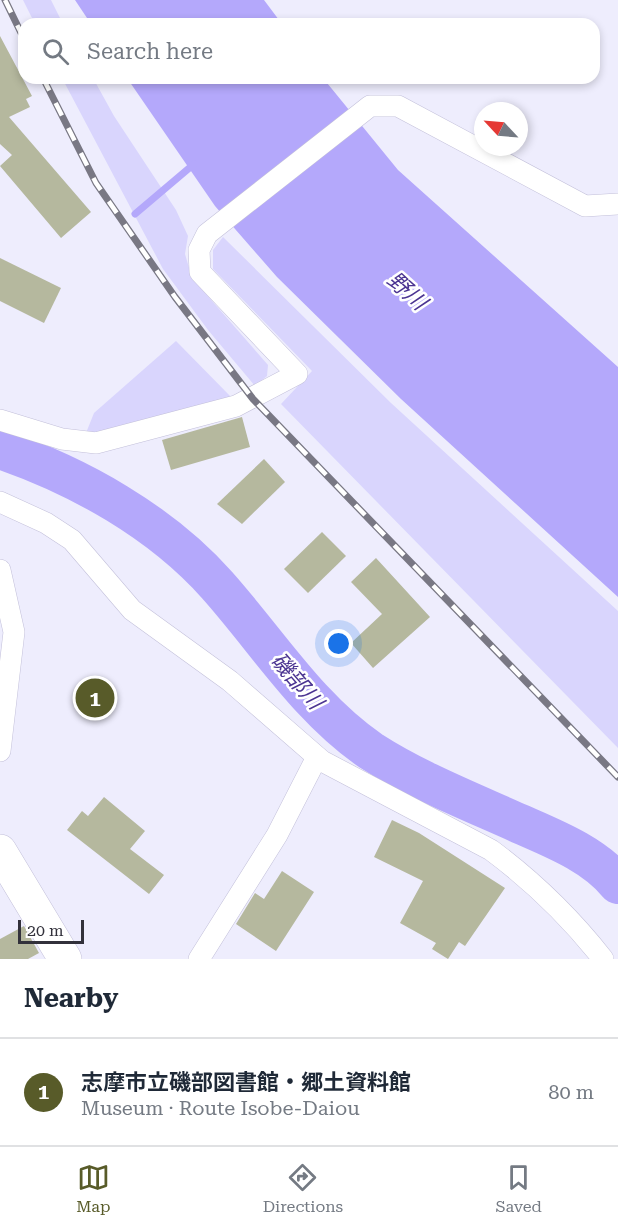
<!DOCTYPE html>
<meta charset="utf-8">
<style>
:root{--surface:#fff;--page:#f2f2f3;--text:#1f2937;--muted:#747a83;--line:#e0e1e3;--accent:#585b29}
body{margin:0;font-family:"Roboto Serif","Noto Sans JP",serif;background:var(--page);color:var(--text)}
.compass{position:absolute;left:474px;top:102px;width:54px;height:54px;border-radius:50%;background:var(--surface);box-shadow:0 3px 9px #0003;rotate:296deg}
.scale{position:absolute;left:18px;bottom:15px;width:66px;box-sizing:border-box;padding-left:6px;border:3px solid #32313b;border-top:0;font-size:16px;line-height:21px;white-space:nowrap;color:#32313b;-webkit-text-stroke:4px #fff;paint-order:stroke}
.you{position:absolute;left:339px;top:644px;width:21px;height:21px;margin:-15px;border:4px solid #fff;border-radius:50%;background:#1a73e8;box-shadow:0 0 0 9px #1a73e833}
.badge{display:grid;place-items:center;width:39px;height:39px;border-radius:50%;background:var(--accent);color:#fff;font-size:20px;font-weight:700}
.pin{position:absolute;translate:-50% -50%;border:3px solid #fff;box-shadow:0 2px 6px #0006}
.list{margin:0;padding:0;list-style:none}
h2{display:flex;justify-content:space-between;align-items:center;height:78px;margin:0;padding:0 24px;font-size:26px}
h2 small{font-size:20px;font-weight:400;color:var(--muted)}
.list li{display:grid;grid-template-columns:39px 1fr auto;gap:18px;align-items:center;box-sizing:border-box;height:108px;padding:0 24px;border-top:2px solid var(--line)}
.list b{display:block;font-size:22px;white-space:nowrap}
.list p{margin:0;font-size:20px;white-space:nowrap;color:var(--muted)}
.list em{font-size:20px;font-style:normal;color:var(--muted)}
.icon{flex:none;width:33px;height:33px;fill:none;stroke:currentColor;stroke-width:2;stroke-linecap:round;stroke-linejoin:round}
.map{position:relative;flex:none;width:618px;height:959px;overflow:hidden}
.search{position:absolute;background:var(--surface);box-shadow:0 3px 9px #0003;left:18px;right:18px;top:18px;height:66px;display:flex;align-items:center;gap:15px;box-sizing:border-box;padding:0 21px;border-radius:18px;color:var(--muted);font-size:22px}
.sheet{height:186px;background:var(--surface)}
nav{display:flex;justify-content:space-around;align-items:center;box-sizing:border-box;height:84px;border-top:2px solid var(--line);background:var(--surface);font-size:16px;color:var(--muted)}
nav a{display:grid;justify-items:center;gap:3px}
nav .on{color:var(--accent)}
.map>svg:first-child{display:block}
</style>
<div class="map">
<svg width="618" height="959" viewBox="0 0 618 959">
<rect width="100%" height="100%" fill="#eeedfd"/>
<g fill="#d9d5fd">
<path d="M 23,0 L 51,0 L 63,24 L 35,24 Z"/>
<path d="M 62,78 L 93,78 L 114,116 L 176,210 L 188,236 L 185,254 L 192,278 L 268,365 L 267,376 L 255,386 L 208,330 L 163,269 Z"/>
<path d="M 223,237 L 391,403 L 618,611 L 618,748 L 281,404 L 312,371 L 213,269 L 213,250 Z"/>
<path d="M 176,341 L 232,398 L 111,435 L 86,433 L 94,413 Z"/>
</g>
<g fill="#b4a8fb">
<path d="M 75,0 L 264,0 L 282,24 L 91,24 Z"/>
<path d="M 127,78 L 323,78 L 398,170 L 618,367 L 618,597 L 401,399 L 277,277 L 215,206 Z"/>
</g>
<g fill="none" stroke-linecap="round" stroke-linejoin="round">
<path stroke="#b4a8fb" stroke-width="7" d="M 135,214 L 194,164"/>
<path stroke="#b4a8fb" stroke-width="40" d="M 0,449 C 79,476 161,522 217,585 C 267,641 308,708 371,751 C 416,780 469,801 518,823 C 552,838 594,854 618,884"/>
</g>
<g fill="#b5b89e">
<path d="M 0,36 L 32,96 L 26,99 L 30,107 L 9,117 L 91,212 L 61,238 L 0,166 L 12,155 L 0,144 Z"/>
<path d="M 0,258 L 61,288 L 44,323 L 0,301 Z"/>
<path d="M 242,417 L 250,447 L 171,470 L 162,440 Z"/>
<path d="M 264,459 L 285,482 L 242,524 L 217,504 Z"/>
<path d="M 322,532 L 346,556 L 308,593 L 284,569 Z"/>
<path d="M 376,558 L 430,617 L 373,668 L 351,643 L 382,614 L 351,582 Z"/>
<path d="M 104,797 L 145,831 L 130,849 L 164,875 L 149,894 L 67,830 L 82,811 L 88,816 Z"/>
<path d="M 392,820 L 419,833 L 505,888 L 465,946 L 459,942 L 448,959 L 432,949 L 436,943 L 400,923 L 423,881 L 374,857 Z"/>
<path d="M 282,871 L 314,892 L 276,951 L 236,924 L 255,893 L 264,899 Z"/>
<path d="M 24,926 L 39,953 L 28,959 L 0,959 L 0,939 Z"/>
</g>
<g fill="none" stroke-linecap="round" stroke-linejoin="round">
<g stroke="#c3c0da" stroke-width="22">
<g id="minor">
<path d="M 0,420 L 62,439 L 96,443 L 236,406 L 297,374 L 200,272 L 199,250 L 207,234 L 370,106 L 398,106 L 585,206 L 618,204"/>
<path d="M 0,502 L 46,523 L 72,540 L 132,610 L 230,681 L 322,761 L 491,850 C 534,882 570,917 603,959"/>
<path d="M 0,570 L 14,632 L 0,751"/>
<path d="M 199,959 L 277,835 L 317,757"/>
</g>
</g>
<g stroke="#c3c0da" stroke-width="34">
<path id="primary" d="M 0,851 L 65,959"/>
</g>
<use href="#minor" stroke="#fff" stroke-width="21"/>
<use href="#primary" stroke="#fff" stroke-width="33"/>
<g stroke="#797884" stroke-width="7">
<g id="rail">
<path d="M 5,0 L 24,39"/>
<path d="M 43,78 L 96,183 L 175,297 L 253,399 L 618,777"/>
</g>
</g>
<use href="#rail" stroke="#fff" stroke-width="4.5" stroke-dasharray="14" stroke-linecap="butt"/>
</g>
<g text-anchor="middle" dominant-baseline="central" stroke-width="5" stroke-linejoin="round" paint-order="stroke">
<g font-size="22" font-style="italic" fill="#4b3492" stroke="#fff">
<text transform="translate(407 291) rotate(42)">野川</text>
<text transform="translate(297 681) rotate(49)">磯部川</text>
</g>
</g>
</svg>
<svg class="compass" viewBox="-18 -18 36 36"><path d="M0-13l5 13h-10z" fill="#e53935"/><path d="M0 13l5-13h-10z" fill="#747a83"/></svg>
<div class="scale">20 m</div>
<div class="you"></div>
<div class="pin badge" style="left:95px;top:698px">1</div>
<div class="search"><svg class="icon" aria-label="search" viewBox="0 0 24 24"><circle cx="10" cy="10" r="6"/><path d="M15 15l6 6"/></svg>Search here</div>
</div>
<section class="sheet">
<h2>Nearby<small></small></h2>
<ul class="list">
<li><span class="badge">1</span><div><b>志摩市立磯部図書館・郷土資料館</b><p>Museum · Route Isobe-Daiou</p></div><em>80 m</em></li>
</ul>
</section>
<nav>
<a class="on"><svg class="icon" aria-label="map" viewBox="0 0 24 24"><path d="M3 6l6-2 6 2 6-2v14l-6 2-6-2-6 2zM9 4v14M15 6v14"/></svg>Map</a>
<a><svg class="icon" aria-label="directions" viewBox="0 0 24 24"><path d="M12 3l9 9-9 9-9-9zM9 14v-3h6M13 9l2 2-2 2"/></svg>Directions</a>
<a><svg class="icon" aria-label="saved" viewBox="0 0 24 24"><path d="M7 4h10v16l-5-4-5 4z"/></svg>Saved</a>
</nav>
